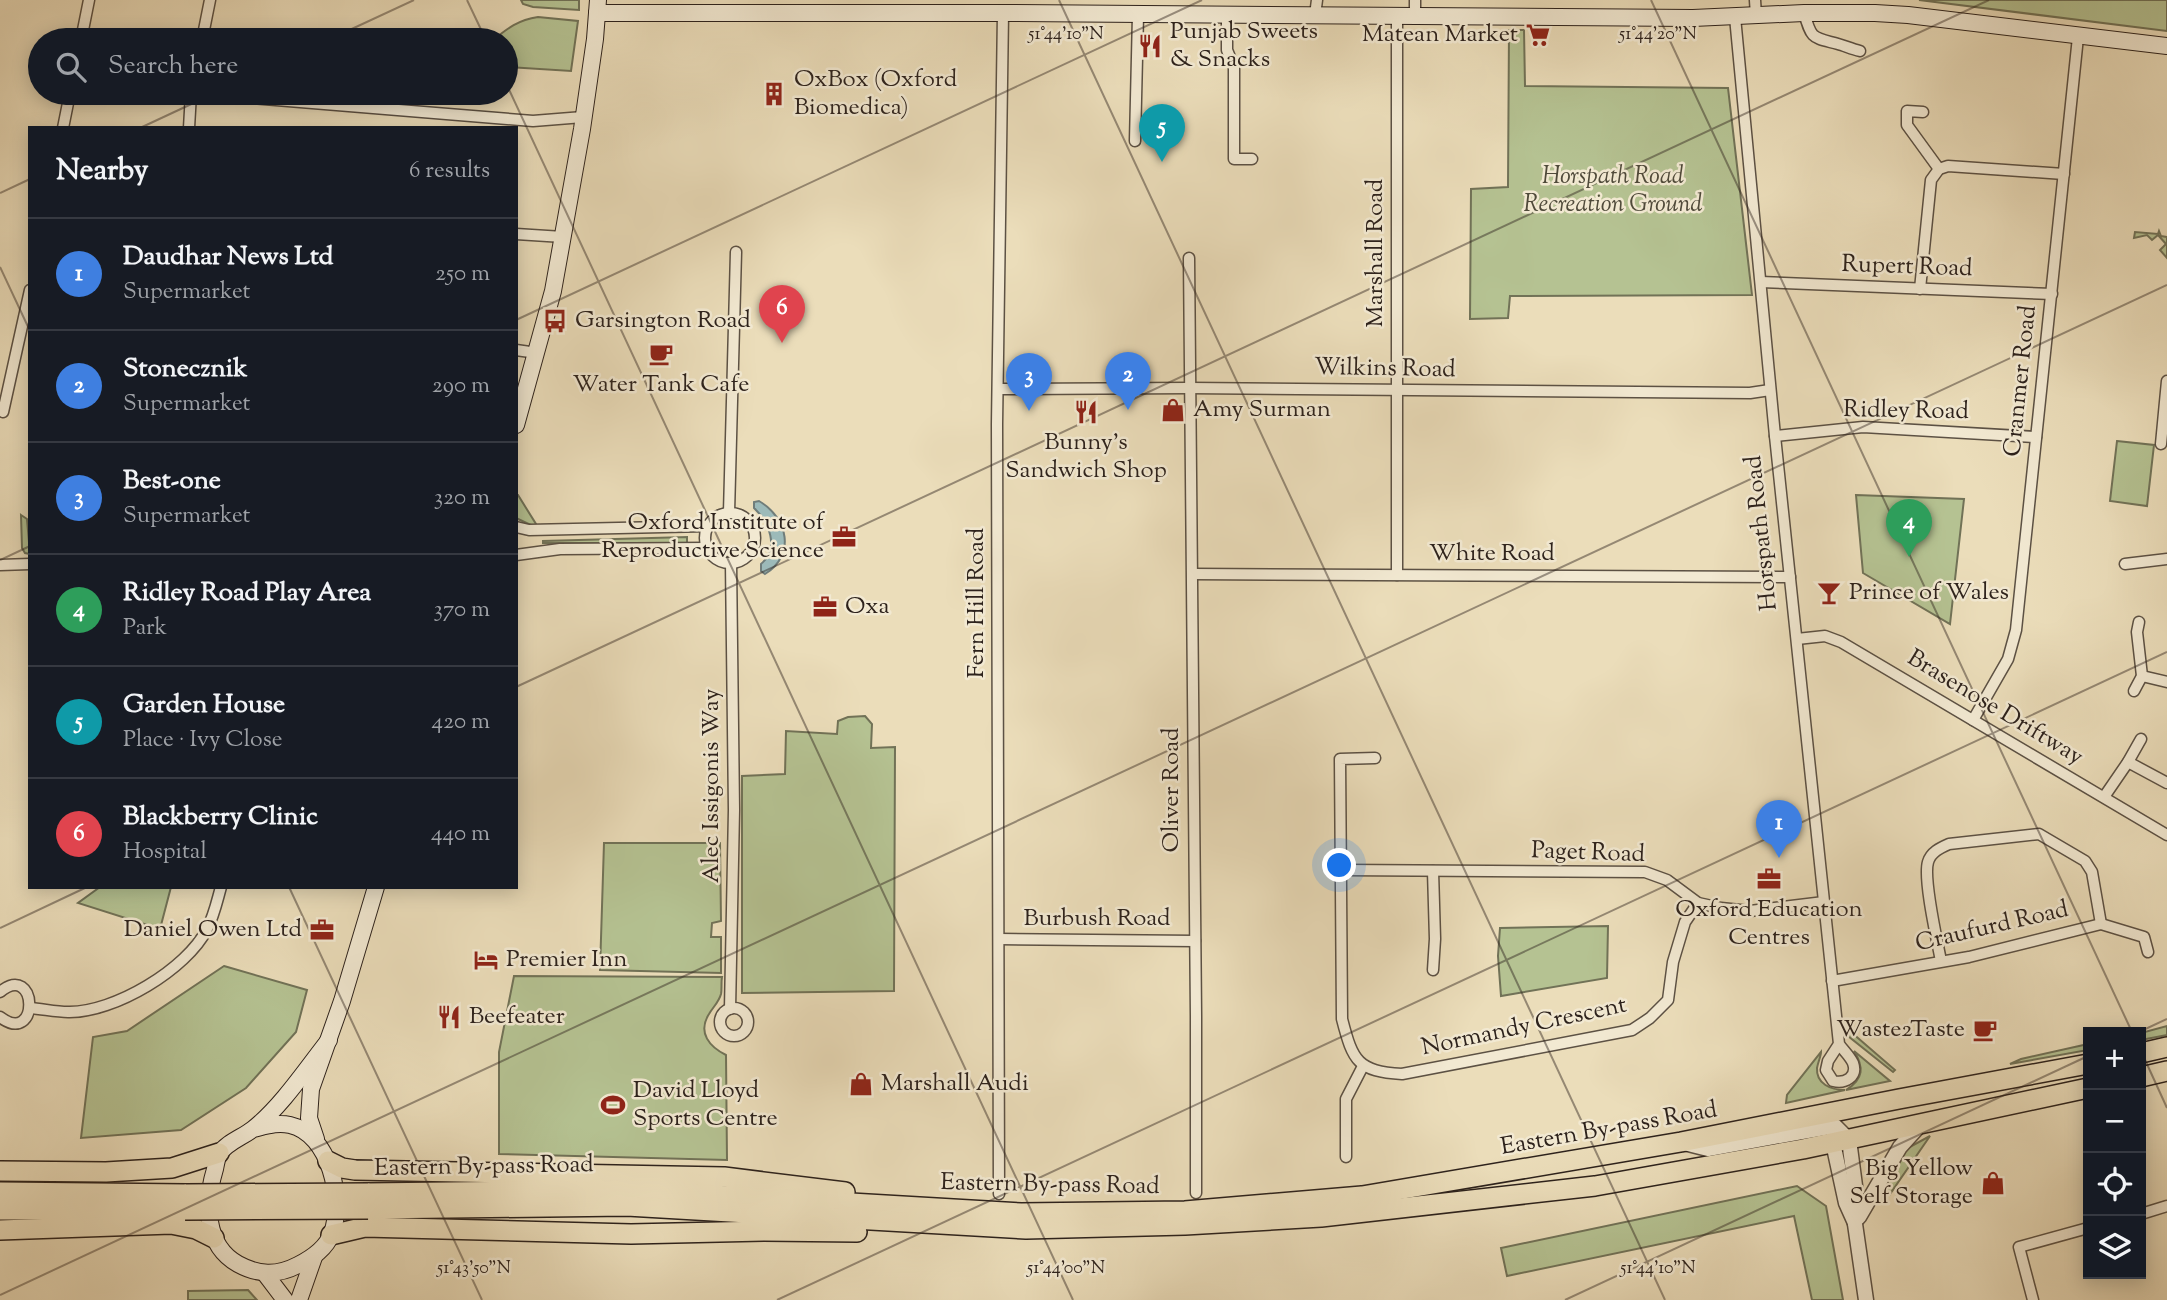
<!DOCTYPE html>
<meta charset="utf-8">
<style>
:root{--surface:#171b24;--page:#20242c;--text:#f1f3f6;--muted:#9ea1a6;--line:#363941;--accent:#c59692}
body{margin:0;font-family:"Sorts Mill Goudy",serif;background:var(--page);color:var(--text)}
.controls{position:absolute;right:21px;bottom:21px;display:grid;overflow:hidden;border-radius:0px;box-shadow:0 4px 18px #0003}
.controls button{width:63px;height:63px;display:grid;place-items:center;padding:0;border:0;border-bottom:2px solid var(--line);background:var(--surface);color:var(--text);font:35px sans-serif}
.you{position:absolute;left:1340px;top:866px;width:24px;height:24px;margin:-18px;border:5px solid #fff;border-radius:50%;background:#1a73e8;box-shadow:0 0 0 10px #1a73e833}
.badge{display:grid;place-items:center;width:46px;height:46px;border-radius:50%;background:var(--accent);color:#fff;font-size:23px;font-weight:700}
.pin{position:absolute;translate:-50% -58px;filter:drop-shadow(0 2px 4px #0008)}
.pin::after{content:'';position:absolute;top:37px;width:24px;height:21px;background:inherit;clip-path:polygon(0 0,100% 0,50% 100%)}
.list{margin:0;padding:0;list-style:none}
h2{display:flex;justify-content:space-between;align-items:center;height:91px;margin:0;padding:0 28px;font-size:30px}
h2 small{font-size:23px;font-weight:400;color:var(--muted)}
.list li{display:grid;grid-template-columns:46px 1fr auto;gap:21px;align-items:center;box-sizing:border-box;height:112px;padding:0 28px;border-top:2px solid var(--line)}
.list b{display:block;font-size:26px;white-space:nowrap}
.list p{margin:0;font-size:23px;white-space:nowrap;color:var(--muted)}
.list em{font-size:23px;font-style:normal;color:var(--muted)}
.icon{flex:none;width:38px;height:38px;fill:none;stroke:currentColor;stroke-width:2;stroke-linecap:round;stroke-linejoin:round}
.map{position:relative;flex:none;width:2167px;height:1300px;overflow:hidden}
.search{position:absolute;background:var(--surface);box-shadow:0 4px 18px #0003;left:28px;top:28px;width:490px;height:77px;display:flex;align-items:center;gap:18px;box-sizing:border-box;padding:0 24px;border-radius:38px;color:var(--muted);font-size:26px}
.panel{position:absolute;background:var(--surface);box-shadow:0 4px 18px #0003;left:28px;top:126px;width:490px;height:763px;border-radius:0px}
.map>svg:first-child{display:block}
</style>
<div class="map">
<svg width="2167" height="1300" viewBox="0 0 2167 1300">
<rect width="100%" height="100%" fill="#ebddba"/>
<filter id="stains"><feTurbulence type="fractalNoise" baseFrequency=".00286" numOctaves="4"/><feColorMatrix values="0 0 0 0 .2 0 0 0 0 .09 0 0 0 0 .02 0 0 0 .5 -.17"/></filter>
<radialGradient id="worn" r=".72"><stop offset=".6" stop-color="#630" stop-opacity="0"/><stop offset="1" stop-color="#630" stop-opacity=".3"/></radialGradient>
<g fill="#b5c292" stroke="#717257" stroke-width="2">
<path d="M 521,0 L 579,0 L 579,10 L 533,7 L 523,4 Z"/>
<path d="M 1919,0 L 2167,0 L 2167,31 Z"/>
<path d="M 538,17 L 578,21 L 571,71 L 506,67 L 506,40 L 493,40 C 508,28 518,20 538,17 Z"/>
<path d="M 1509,30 L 1524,30 L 1525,86 L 1728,88 L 1752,295 L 1510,296 L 1508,318 L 1470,319 L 1471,189 L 1508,187 Z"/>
<path d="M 2159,231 L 2161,236 L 2167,237 L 2167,258 L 2160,250 L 2166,244 L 2158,235 L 2152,240 L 2147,235 L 2134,238 L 2135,232 L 2158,234 Z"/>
<path d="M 2117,441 L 2154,445 L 2147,506 L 2110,501 Z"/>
<path d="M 516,495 L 518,495 L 536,524 L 535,527 L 516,518 Z"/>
<path d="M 1856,495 L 1964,499 L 1950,624 L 1863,573 Z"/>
<path d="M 21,515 L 27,519 L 30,554 L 25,553 L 22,548 Z"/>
<path d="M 687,537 L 687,543 L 543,543 L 543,541 Z"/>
<path d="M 865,716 L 872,724 L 871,748 L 895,747 L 894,991 L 742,993 L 742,776 L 785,774 L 786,731 L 837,734 L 838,721 L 848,717 Z"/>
<path d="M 604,843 L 720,843 L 721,921 L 712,923 L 711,937 L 721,937 L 721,973 L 600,970 Z"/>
<path d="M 100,887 L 171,887 L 160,929 L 78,903 Z"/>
<path d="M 1608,926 L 1607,978 L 1501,996 L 1498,956 L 1500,928 Z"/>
<path d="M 224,966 L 307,990 L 296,1032 L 246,1088 L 181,1130 L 81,1138 L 93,1037 L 127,1031 Z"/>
<path d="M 514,976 L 722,977 C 721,982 722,989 721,994 C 719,1002 713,1007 709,1014 C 697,1033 710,1047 726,1055 L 727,1160 L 499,1154 L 499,1052 Z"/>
<path d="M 2167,1026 L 2167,1035 L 2141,1040 L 2141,1033 Z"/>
<path d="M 1851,1032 L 1895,1070 L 1893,1072 L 1848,1036 Z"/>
<path d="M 2088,1044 L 2088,1050 L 2010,1064 L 2021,1059 Z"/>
<path d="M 1854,1051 L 1890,1081 L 1846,1090 C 1864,1079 1864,1067 1854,1051 Z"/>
<path d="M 1821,1052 C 1821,1056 1818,1062 1817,1068 C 1816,1084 1831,1090 1845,1090 L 1786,1103 L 1787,1095 Z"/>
<path d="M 1930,1136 L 1890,1194 L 1881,1188 L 1906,1149 Z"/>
<path d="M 1797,1186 L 1826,1206 L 1843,1300 L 1812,1300 L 1794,1216 L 1507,1276 L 1501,1248 Z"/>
<path d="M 248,1290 L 257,1300 L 188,1300 L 188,1291 Z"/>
</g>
<path fill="#9cbab9" stroke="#707d7a" stroke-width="2" d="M 759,501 C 788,518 796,555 765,574 L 761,571 L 761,564 C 780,548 769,522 754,508 L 754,502 Z"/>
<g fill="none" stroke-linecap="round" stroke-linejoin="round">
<g stroke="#5c5144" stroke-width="13">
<g id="minor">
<path d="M 1415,0 L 1415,15"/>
<path d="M 1755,0 L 1756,16"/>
<path d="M 1804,13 C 1812,40 1812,37 1838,44 C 1845,46 1852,49 1860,51"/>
<path d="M 1227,15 L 1227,50 L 1234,67 L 1234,159 L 1252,159"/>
<path d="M 1315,15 L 1317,0"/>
<path d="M 1735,17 L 1775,436 L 1839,1044 C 1843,1050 1850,1056 1853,1063 C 1858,1077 1845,1084 1833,1081 L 1826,1070 L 1828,1061 L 1839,1044"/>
<path d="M 81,40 L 89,0"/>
<path d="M 202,40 L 210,0"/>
<path d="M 191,93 L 533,121 L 583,117"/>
<path d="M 1923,112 L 1907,111 L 1907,125 L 1939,169"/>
<path d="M 63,128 L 70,93"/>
<path d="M 189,128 L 191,93"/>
<path d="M 1135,141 L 1138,15"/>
<path d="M 516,234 L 563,237"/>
<path d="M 1189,258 L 1196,1016 L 1196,1193"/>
<path d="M 1761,282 L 2052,294"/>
<path d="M 1920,289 L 1931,180 L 1939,169 L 1948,166 L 2064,174"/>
<path d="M 516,350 L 537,353"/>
<path d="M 999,389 L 1189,388 L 1750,393 L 1770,390"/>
<path d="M 3,412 L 30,290"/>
<path d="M 1775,436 L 1863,427 L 2036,437"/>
<path d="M 2161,444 L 2167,381"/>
<path d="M 729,513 L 736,252"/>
<circle cx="730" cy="538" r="25"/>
<path d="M 516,527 L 529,530 L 708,526"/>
<path d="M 516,555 L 560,549 L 708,548"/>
<path d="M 2125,564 L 2167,559"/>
<path d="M 0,565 L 30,564"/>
<path d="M 1193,574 L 1790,577"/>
<path d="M 1397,575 L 1397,15"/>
<path d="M 1797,639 L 1825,636 L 1841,642 L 2167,835"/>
<path d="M 2142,676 L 2167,682"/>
<path d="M 2134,691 L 2142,676 L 2137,632 L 2139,622"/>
<path d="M 1973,720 L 2008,659 L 2016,630 L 2078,37"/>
<path d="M 1375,758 L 1340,759 L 1342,1019 C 1353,1062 1358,1071 1402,1074 L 1632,1030 L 1650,1018 L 1668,1000 L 1673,962 L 1685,922 L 1698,903"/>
<path d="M 2128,762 L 2167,783"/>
<path d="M 2104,797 L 2128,762 L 2141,739"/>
<path d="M 1342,870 L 1645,872 L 1667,880 L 1698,903 L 1721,908 L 1750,911 L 1824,902"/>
<path d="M 1433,871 L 1435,939 L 1433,970"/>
<path d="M 999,939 L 1195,941"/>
<path d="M 1941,961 C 1937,940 1923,879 1928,862 C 1931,852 1940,848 1949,844 L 2039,834 L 2085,861 L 2092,872 L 2101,924"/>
<path d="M 1832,981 L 1969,957 L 2101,924 L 2144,937 L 2148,952"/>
<path d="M 0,992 C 38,961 40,1047 0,1017"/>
<path d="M 30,1008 C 43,1009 56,1012 68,1012 C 114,1013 187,969 207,929 C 214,916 217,901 221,887"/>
<circle cx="734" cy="1022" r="14"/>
<path d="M 730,1009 L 734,810 L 731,563"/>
<path d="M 1346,1157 L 1346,1099 L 1363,1066"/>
<path d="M 999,1194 L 997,424 L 1003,13"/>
<path d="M 2141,1214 L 2167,1206"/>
<path d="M 2033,1300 L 2019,1247 L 2088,1228"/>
</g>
</g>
<g stroke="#5c5144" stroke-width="17">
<g id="tertiary">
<path d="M 1834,1134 L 1833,1143 L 1846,1203 L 1855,1223"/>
<path d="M 1684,1143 L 1708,1149 L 1835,1126 L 1849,1140 L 1857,1201 L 1855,1224 L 1866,1300"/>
<path d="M 1859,1217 L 1900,1147 L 1920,1125"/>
</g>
</g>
<g stroke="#2d221c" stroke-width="18">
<g id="secondary">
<path d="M 597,13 L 1003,13 L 1693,18 L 1804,13 L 1875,13 L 1908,15 L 2167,46"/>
<path d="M 516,425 L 553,291 L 582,129 L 595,39 L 598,0"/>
<path d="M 253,1129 C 266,1126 277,1122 290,1125 C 330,1134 344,1199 332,1233 C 326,1249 312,1258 298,1265 C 277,1276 258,1275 238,1264 C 204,1245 205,1202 215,1169 C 216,1164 217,1158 219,1154 C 227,1142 243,1137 253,1129 C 281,1107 307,1068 329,1040"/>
<path d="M 316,1139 L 309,1118 L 311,1089 L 342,1001 L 376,887"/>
<path d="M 266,1275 L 285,1300"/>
<path d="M 299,1300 L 314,1257"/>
</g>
</g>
<g stroke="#2d221c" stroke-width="22">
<g id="trunk">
<path d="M 2141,1053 L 2167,1047"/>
<path d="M 2141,1077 L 2167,1071"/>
<path d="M 328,1161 L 342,1168 L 355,1170 L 724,1177 L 845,1192"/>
<path d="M 0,1171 L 106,1172 L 172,1168 L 219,1153"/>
<path d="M 0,1192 L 186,1194"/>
<path d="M 368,1193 L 628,1190 L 1021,1213 L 1185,1211 L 1362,1196 L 1681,1142 L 1899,1099 L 2088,1064"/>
<path d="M 368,1209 L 627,1206 L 1026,1229 L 1185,1225 L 1321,1217 L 1595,1186 L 1803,1149 L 2088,1088"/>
<path d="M 0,1210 L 185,1210"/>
<path d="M 0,1230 L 171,1224 L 196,1229 L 214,1238"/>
<path d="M 331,1235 L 365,1227 L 631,1234 L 764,1231 L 857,1232"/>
</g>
</g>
<use href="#minor" stroke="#f2e9d2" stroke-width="10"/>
<use href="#tertiary" stroke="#f2e9d2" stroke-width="14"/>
<use href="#secondary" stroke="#f2e9d2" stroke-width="16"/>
<use href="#trunk" stroke="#ebddba" stroke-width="19"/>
<g stroke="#2d221c" stroke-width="22" stroke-linecap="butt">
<g id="trunk-bridge">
<path d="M 186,1194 L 368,1193"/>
<path d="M 185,1210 L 368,1209"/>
</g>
</g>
<use href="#trunk-bridge" stroke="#ebddba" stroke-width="19"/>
</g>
<path fill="none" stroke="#2d221c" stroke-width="2" stroke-opacity="0.45" d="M 467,0 L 486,40M 1059,0 L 1665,1300M 1651,0 L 2132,1032M 328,40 L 414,0M 506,83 L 1073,1300M 140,128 L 215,93M 0,193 L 30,179M 0,267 L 30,331M 516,320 L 1202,0M 0,560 L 30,546M 516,687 L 1989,0M 289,887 L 482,1300M 0,928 L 87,887M 2139,1032 L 2167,1019M 2141,1051 L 2167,1108M 0,1295 L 2167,285M 777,1300 L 2167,652M 1565,1300 L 2088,1056"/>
<defs>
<g id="supermarket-bare" transform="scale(1.89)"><path d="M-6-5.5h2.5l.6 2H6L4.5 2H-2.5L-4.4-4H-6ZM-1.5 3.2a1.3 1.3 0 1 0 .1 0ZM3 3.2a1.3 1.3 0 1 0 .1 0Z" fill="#8f2418" stroke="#f2e9d2" stroke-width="2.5" paint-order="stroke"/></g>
<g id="restaurant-bare" transform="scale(1.89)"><path d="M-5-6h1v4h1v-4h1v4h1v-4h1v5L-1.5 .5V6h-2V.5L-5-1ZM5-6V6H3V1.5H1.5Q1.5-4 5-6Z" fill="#8f2418" stroke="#f2e9d2" stroke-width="2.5" paint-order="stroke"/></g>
<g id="building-bare" transform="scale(1.89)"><path d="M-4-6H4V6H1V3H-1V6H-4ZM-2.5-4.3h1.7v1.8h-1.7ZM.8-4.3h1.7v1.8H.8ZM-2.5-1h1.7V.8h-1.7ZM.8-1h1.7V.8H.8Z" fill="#8f2418" stroke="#f2e9d2" stroke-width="2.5" paint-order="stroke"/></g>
<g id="bus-bare" transform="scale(1.89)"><path d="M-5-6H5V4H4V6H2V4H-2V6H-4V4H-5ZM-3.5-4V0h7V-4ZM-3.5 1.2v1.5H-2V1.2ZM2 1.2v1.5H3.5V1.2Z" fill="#8f2418" stroke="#f2e9d2" stroke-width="2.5" paint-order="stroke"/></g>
<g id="cafe-bare" transform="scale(1.89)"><path d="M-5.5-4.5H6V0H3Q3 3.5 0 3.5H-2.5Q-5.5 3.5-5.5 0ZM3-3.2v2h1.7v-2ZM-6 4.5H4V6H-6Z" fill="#8f2418" stroke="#f2e9d2" stroke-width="2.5" paint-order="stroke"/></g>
<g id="shop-bare" transform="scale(1.89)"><path d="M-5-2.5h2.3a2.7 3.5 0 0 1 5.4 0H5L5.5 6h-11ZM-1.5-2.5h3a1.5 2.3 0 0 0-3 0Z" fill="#8f2418" stroke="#f2e9d2" stroke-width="2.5" paint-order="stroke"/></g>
<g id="office-bare" transform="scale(1.89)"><path d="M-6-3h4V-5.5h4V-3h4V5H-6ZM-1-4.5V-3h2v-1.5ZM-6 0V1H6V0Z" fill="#8f2418" stroke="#f2e9d2" stroke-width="2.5" paint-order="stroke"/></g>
<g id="bar-bare" transform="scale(1.89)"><path d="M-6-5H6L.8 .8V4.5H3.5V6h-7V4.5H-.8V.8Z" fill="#8f2418" stroke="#f2e9d2" stroke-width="2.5" paint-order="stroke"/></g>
<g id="hotel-bare" transform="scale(1.89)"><path d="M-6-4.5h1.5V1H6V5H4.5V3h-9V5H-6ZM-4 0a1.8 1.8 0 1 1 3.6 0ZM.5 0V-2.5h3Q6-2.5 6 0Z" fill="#8f2418" stroke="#f2e9d2" stroke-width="2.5" paint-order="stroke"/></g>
<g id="stadium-bare" transform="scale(1.89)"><path d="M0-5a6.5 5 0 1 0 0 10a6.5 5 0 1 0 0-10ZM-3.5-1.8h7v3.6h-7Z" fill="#8f2418" stroke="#f2e9d2" stroke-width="2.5" paint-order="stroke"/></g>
</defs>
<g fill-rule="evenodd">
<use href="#supermarket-bare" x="1538" y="35"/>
<use href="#restaurant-bare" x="1150" y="46"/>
<use href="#building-bare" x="774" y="94"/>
<use href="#bus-bare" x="555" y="321"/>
<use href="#cafe-bare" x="661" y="354"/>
<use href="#shop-bare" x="1173" y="410"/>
<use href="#restaurant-bare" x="1086" y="412"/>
<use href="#office-bare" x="844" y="537"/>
<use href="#bar-bare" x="1829" y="593"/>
<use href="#office-bare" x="825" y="607"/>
<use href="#office-bare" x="1769" y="879"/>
<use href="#office-bare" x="322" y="930"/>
<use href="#hotel-bare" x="486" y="960"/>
<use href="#restaurant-bare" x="449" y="1017"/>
<use href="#cafe-bare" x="1985" y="1030"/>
<use href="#shop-bare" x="861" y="1084"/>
<use href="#stadium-bare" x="613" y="1105"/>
<use href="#shop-bare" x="1993" y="1183"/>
</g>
<g text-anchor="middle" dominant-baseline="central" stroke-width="5" stroke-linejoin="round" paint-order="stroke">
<g font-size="24" fill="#2d221c" stroke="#f2e9d2" text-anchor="start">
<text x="1170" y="32">Punjab Sweets<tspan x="1170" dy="28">&amp; Snacks</tspan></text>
<text x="1518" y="35" text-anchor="end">Matean Market</text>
<text x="794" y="80">OxBox (Oxford<tspan x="794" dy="28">Biomedica)</tspan></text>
<text x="575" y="321">Garsington Road</text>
<text x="661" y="385" text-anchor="middle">Water Tank Cafe</text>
<text x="1193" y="410">Amy Surman</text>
<text x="1086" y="443" text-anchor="middle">Bunny's<tspan x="1086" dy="28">Sandwich Shop</tspan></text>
<text x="824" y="523" text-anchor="end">Oxford Institute of<tspan x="824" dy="28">Reproductive Science</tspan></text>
<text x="1849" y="593">Prince of Wales</text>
<text x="845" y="607">Oxa</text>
<text x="1769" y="910" text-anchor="middle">Oxford Education<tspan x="1769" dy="28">Centres</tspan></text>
<text x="302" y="930" text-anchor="end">Daniel Owen Ltd</text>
<text x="506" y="960">Premier Inn</text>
<text x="469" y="1017">Beefeater</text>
<text x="1965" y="1030" text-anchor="end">Waste2Taste</text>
<text x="881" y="1084">Marshall Audi</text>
<text x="633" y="1091">David Lloyd<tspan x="633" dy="28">Sports Centre</tspan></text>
<text x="1973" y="1169" text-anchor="end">Big Yellow<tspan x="1973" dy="28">Self Storage</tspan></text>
</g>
<g font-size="24" font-style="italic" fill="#4f4a3a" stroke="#f2e9d2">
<text x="1613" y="177">Horspath Road<tspan x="1613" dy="28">Recreation Ground</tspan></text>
</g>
<g font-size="24" fill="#2d221c" stroke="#f2e9d2">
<text transform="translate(1376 253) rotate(-90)">Marshall Road</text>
<text transform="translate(1907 267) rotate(2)">Rupert Road</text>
<text transform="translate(1385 369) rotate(1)">Wilkins Road</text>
<text transform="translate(2021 381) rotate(-84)">Cranmer Road</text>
<text transform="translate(1906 411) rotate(1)">Ridley Road</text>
<text transform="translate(1762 533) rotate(-96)">Horspath Road</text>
<text x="1492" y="554">White Road</text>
<text transform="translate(977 603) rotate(-90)">Fern Hill Road</text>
<text transform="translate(1995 708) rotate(31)">Brasenose Driftway</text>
<text transform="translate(712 786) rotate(-90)">Alec Issigonis Way</text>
<text transform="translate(1172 790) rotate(-90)">Oliver Road</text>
<text transform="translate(1588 853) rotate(2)">Paget Road</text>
<text x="1097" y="919">Burbush Road</text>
<text transform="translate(1992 927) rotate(-13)">Craufurd Road</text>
<text transform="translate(1524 1027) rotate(-12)">Normandy Crescent</text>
<text transform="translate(1609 1129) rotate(-10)">Eastern By-pass Road</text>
<text transform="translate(484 1167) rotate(-1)">Eastern By-pass Road</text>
<text transform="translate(1050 1185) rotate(1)">Eastern By-pass Road</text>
</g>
</g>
<g font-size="18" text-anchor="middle" fill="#2d221c" stroke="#f2e9d2" stroke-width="5" stroke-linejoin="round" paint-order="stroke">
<text x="1066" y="39">51°44'10"N</text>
<text x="1658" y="39">51°44'20"N</text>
<text x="474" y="1273">51°43'50"N</text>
<text x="1066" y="1273">51°44'00"N</text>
<text x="1658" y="1273">51°44'10"N</text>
</g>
<rect width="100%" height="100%" filter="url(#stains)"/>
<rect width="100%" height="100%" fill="url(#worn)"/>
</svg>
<div class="controls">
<button>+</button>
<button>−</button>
<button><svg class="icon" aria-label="locate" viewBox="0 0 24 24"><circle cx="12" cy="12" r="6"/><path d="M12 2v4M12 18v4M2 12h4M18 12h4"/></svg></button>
<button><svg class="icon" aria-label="layers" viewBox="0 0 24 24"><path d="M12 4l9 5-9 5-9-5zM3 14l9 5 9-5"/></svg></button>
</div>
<div class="you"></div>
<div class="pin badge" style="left:1779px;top:858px;background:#3f7fe0">1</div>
<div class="pin badge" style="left:1128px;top:410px;background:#3f7fe0">2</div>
<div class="pin badge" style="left:1029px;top:411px;background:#3f7fe0">3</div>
<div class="pin badge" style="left:1909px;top:557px;background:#2e9e5b">4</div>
<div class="pin badge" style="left:1162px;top:162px;background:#0f9aa8">5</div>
<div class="pin badge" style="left:782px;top:343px;background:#e0444e">6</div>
<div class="search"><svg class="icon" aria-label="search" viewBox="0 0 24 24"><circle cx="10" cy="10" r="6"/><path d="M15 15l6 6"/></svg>Search here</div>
<section class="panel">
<h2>Nearby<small>6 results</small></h2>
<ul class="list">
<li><span class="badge" style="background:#3f7fe0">1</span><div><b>Daudhar News Ltd</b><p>Supermarket</p></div><em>250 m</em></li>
<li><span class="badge" style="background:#3f7fe0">2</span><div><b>Stonecznik</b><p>Supermarket</p></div><em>290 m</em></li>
<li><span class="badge" style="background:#3f7fe0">3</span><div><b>Best-one</b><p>Supermarket</p></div><em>320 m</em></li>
<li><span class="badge" style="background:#2e9e5b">4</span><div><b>Ridley Road Play Area</b><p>Park</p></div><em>370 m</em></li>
<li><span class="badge" style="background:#0f9aa8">5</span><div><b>Garden House</b><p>Place · Ivy Close</p></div><em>420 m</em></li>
<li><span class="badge" style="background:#e0444e">6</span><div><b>Blackberry Clinic</b><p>Hospital</p></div><em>440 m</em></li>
</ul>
</section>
</div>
